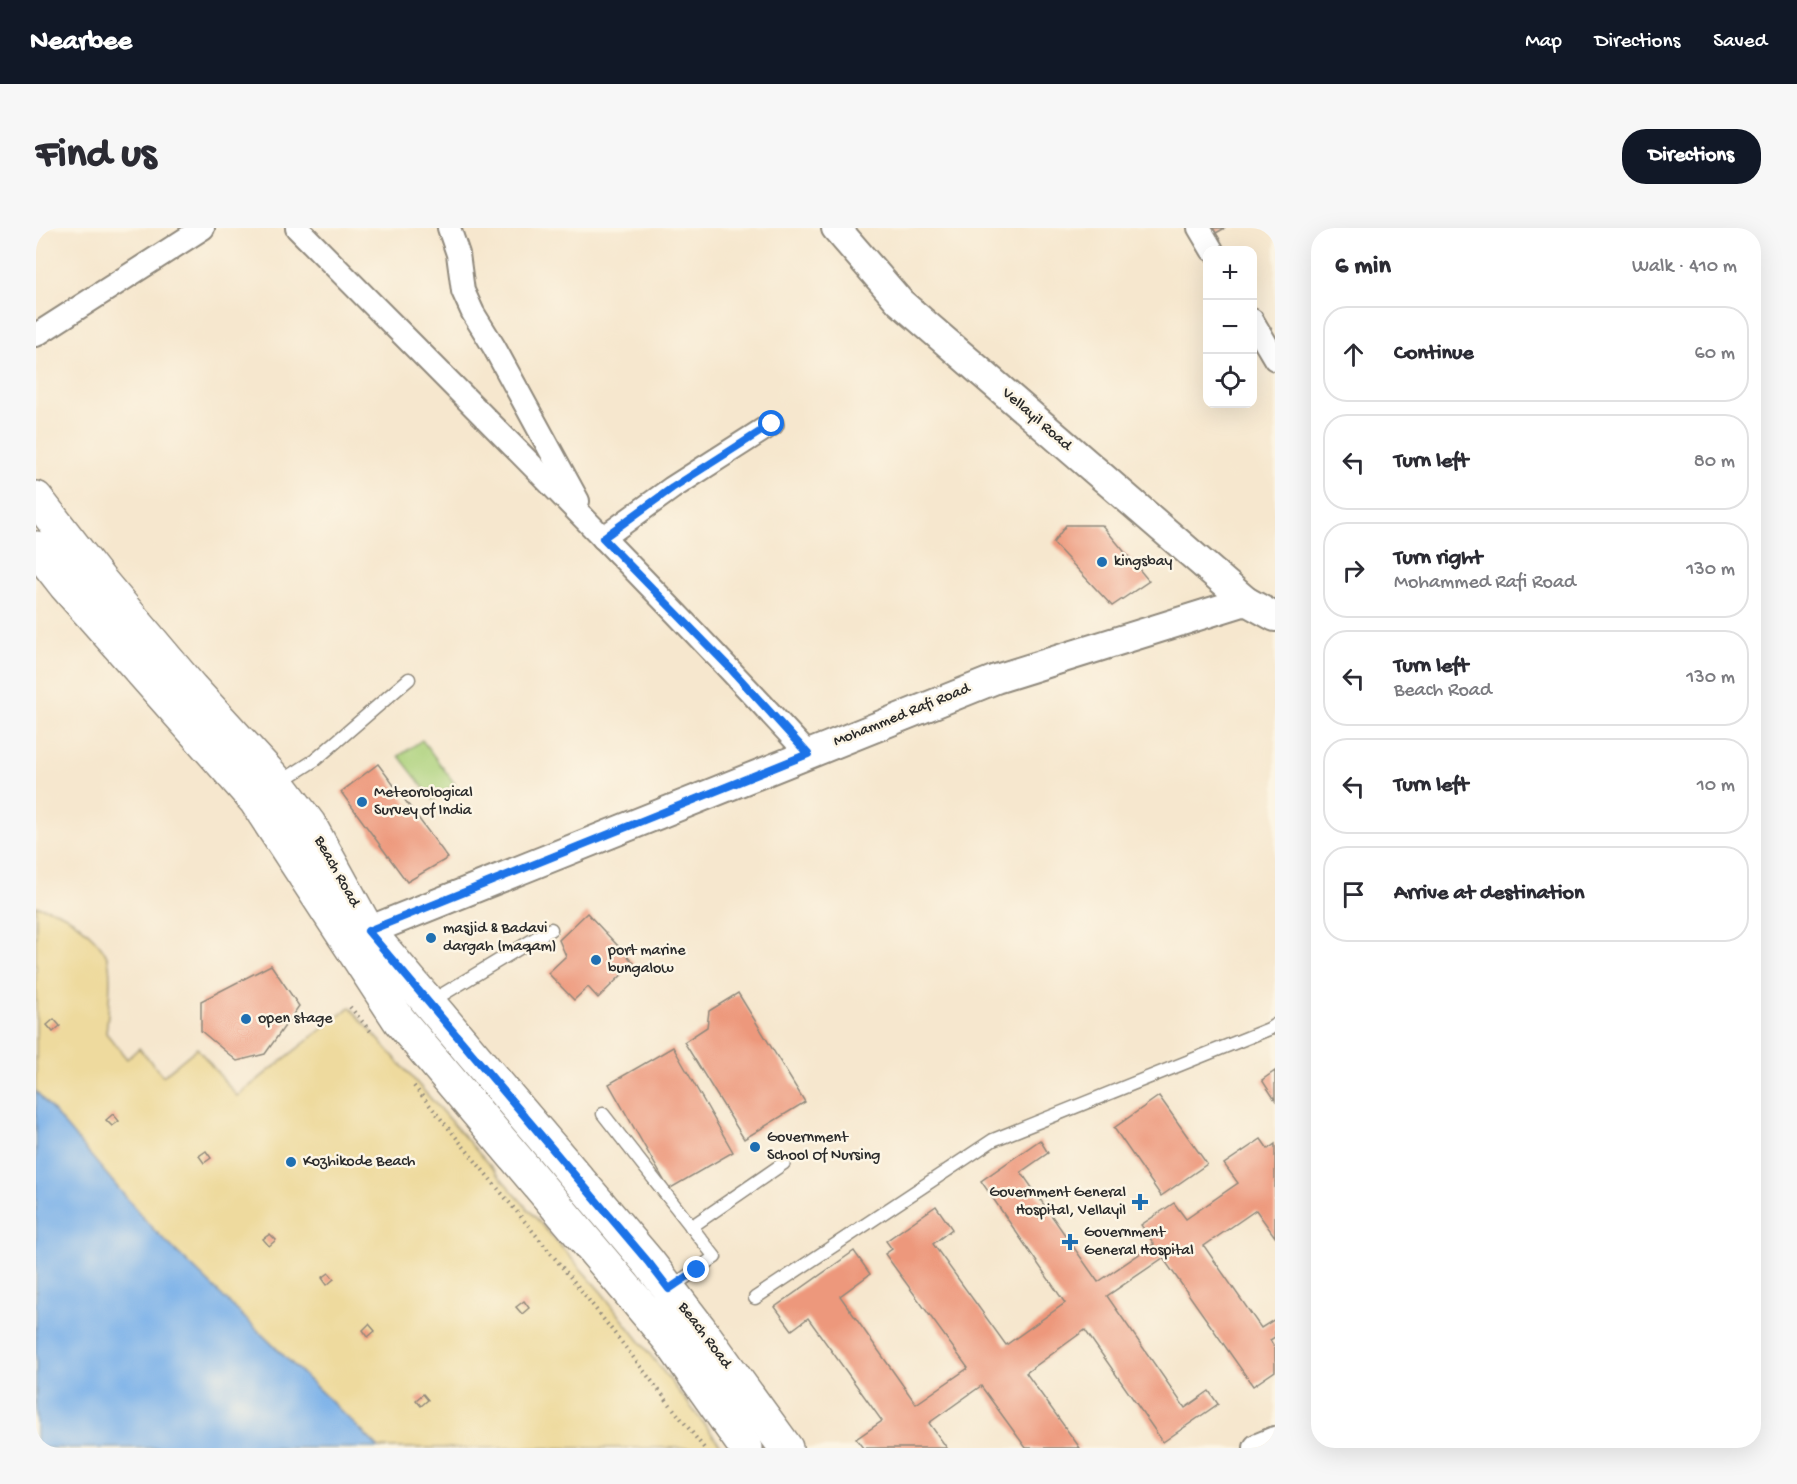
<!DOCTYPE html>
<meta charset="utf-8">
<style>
:root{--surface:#fff;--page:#f7f7f7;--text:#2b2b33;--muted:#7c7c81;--line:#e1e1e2;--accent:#111827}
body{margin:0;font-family:"Gochi Hand",sans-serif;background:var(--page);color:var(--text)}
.controls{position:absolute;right:18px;top:18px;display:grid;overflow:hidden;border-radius:12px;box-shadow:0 6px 24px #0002}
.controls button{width:54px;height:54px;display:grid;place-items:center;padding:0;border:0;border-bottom:2px solid var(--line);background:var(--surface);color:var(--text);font:30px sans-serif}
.stop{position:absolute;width:18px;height:18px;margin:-14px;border:4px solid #1a73e8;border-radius:50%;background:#fff}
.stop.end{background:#1a73e8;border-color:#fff;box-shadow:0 2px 6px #0008}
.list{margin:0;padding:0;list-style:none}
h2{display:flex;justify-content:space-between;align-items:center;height:78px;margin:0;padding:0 24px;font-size:26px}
h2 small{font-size:20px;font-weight:400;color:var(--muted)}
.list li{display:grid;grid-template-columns:39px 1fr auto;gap:18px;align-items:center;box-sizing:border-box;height:96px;margin:0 12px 12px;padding:0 12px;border:2px solid var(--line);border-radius:24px}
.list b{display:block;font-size:22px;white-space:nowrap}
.list p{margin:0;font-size:20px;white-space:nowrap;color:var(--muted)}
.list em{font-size:20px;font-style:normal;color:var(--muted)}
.icon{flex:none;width:33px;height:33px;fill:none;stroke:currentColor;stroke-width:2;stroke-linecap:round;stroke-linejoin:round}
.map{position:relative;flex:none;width:1239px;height:1220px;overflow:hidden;border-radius:24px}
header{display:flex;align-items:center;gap:36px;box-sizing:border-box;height:84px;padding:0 30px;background:var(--accent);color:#fff}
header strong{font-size:28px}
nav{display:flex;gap:33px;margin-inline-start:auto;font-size:21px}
.intro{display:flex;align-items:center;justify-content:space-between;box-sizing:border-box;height:144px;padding:0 36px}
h1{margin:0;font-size:42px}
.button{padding:15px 27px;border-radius:24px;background:var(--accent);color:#fff;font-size:21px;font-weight:700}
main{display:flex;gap:36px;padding:0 36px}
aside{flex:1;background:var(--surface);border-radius:24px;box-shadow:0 6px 24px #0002}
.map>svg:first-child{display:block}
</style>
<header>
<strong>Nearbee</strong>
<nav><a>Map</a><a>Directions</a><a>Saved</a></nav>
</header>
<div class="intro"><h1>Find us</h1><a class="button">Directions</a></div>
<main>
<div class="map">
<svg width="1239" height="1220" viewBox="0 0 1239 1220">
<rect width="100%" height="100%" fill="#fcf5e5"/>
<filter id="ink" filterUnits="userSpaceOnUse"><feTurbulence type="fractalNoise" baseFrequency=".0167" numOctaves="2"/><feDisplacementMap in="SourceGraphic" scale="12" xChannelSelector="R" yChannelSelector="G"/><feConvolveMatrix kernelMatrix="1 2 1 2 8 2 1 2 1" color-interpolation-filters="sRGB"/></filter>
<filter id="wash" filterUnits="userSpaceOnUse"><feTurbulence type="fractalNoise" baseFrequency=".008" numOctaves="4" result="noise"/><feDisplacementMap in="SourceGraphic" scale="24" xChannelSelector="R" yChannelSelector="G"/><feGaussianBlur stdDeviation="1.35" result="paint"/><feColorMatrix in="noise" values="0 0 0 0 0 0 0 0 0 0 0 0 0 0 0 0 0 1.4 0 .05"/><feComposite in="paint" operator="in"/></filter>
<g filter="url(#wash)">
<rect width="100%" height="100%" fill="#f6e7ce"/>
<path fill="#acd17b" stroke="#6c7e53" stroke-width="1.5" d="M 386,512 L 419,556 L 397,572 L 363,528 Z"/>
<path fill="#eeda9e" stroke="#8c8264" stroke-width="1.5" d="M 0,678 C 7,680 16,681 22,684 C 40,692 70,716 73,736 C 76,757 72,784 70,805 L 91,831 L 103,820 L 127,848 L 161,820 L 201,868 L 314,779 L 566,1065 L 687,1220 L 343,1220 L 115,999 L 0,863 Z"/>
<path fill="#7ab1e9" stroke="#526e8a" stroke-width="1.5" d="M 0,863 L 115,999 L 343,1220 L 0,1220 Z"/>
<g id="blocks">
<g fill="#ed987c">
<path d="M 1169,0 L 1189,0 L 1169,11 Z"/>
<path d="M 1030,297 L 1066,297 L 1113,353 L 1076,378 L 1017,315 Z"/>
<path d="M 342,536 L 412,630 L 371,654 L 305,564 Z"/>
<path d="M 551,685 L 598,735 L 562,770 L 552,759 L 538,772 L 512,745 L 530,728 L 523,712 Z"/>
<path d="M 235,737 L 263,778 L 229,826 L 201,833 L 165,803 L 165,773 Z"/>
<path d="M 702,765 L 769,874 L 708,911 L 648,814 L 671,799 L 673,783 Z"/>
<path d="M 18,791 L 24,798 L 17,804 L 11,797 Z"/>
<path d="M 637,819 L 697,924 L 633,961 L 573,856 Z"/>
<path d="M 1239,843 L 1239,872 L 1226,852 Z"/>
<path d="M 1123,868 L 1171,936 L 1125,968 L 1078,900 Z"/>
<path d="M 77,886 L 83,893 L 76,898 L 70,892 Z"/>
<path d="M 1225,911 L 1232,921 L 1239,916 L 1239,1009 L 1220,982 L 1168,1018 L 1225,1100 L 1239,1091 L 1239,1109 L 1234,1112 L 1239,1120 L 1239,1143 L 1217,1158 L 1127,1030 L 1071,1068 L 1149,1180 L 1173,1163 L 1182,1176 L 1127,1214 L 1049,1102 L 990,1145 L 1044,1220 L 990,1220 L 945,1158 L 893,1195 L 911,1220 L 827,1220 L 820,1211 L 846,1193 L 772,1090 L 756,1102 L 739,1079 L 818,1023 L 834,1046 L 804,1068 L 880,1176 L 932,1140 L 849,1026 L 856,1021 L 850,1013 L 900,978 L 916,1001 L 897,1016 L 970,1117 L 1029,1075 L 945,953 L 1004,912 L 1012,925 L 985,944 L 1062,1054 L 1118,1016 L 1105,997 L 1138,975 L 1150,991 L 1202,955 L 1188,936 Z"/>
<path d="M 170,923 L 175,930 L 168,935 L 163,928 Z"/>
<path d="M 234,1006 L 240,1012 L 233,1018 L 227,1011 Z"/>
<path d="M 293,1045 L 298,1051 L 291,1057 L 286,1050 Z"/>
<path d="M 488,1073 L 493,1080 L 486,1086 L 480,1079 Z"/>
<path d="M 333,1096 L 339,1103 L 332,1109 L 327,1102 Z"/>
<path d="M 387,1166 L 392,1172 L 385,1178 L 380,1172 Z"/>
</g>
</g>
</g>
<g filter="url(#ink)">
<use href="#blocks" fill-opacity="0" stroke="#90897c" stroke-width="1.5"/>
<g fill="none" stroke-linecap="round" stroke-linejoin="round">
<g stroke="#90897c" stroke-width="15">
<g id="service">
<path d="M 243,555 L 279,532 L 373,451"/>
<path d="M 394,774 L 515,701"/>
<path d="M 567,886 L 679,1029 L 634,1060"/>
<path d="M 655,999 L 748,935"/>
<path d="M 719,1070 L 957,912 L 1233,801 L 1239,797"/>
</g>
</g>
<g stroke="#90897c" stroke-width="26">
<g id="minor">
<path d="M 261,0 C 433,174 607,346 772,526"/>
<path d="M 413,0 L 422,26 L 427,63 L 437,85 L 458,119 L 542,273"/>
<path d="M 1163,0 L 1176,22"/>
<path d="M 1216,92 L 1239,131"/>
<path d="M 0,107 L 167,0"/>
<path d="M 567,310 L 636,260 L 736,196"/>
</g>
</g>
<g stroke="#90897c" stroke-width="32">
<g id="tertiary">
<path d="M 800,0 L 864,74 L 1210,373"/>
<path d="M 332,703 L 960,451 L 1210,373 L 1239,389"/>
<path d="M 1222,1220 L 1239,1213"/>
</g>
</g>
<g stroke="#90897c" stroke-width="36">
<g id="secondary">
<path d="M 0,270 L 63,351 L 155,460 L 242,555 L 273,596 L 332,703 L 613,1035 L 663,1100 L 750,1220"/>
<path d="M 0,320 L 29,357 L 219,572 L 363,792 L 632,1110 L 710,1220"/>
</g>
</g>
<g stroke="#90897c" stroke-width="4" stroke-dasharray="1.5 4.5" stroke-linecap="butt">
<path d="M 314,779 L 336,805"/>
<path d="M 378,858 L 544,1061 L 668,1220"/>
</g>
<use href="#service" stroke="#fff" stroke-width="12"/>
<use href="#minor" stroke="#fff" stroke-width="22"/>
<use href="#tertiary" stroke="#fff" stroke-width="28"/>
<use href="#secondary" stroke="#fff" stroke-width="33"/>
</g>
</g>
<g fill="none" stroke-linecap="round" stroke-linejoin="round" filter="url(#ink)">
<path stroke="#1a73e8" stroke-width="8" d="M 661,1042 L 633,1061 L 613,1035 L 332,703 L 772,526 L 694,440 L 567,310 L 636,260 L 736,196"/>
</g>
<g fill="#1f6fb2" stroke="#fcf5e5" stroke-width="2">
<circle cx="1066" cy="334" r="6"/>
<circle cx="326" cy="574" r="6"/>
<circle cx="395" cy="710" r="6"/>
<circle cx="560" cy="732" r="6"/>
<circle cx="210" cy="791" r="6"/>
<circle cx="719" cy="919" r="6"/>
<circle cx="255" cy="934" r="6"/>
<path d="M1101 965h6v6h6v6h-6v6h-6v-6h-6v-6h6z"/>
<path d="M1031 1005h6v6h6v6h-6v6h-6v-6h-6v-6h6z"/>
</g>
<g text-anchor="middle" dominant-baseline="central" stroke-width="5" stroke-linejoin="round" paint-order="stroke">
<g font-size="16" fill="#2b2b2b" stroke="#fcf5e5">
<text transform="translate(1000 192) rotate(41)">Vellayil Road</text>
<text transform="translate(866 488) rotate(-22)">Mohammed Rafi Road</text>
<text transform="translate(300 644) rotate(61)">Beach Road</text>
<text transform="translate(668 1108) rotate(53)">Beach Road</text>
</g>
<g font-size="16" fill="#2b2b2b" stroke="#fcf5e5" text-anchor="start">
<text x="1078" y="334">kingsbay</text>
<text x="338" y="565">Meteorological<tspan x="338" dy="18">Survey of India</tspan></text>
<text x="407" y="701">masjid &amp; Badavi<tspan x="407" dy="18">dargah (maqam)</tspan></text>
<text x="572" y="723">port marine<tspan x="572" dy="18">bungalow</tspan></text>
<text x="222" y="791">open stage</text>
<text x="731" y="910">Government<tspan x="731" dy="18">School Of Nursing</tspan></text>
<text x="267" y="934">Kozhikode Beach</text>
<text x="1090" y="965" text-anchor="end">Government General<tspan x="1090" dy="18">Hospital, Vellayil</tspan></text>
<text x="1048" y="1005">Government<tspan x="1048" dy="18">General Hospital</tspan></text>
</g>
</g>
</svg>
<div class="controls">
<button>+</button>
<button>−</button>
<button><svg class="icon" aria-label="locate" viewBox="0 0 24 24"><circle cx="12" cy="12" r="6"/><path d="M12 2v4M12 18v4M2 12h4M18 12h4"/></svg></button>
</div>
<div class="stop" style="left:736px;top:196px"></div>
<div class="stop end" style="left:661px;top:1042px"></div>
</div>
<aside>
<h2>6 min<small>Walk · 410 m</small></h2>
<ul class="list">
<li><svg class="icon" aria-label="ahead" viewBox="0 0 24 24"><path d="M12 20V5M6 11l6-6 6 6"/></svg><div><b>Continue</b></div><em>60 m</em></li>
<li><svg class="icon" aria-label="left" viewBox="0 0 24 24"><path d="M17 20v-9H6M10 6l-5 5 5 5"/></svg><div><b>Turn left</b></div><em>80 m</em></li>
<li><svg class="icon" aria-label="right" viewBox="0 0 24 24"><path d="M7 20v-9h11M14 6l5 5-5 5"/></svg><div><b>Turn right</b><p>Mohammed Rafi Road</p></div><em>130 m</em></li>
<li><svg class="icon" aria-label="left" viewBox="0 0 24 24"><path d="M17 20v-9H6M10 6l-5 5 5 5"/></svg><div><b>Turn left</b><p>Beach Road</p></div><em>130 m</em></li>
<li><svg class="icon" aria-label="left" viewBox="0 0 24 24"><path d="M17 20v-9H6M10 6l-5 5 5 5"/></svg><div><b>Turn left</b></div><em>10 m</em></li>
<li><svg class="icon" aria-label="arrive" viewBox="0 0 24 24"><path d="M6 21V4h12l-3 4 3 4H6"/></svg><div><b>Arrive at destination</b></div></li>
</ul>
</aside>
</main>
